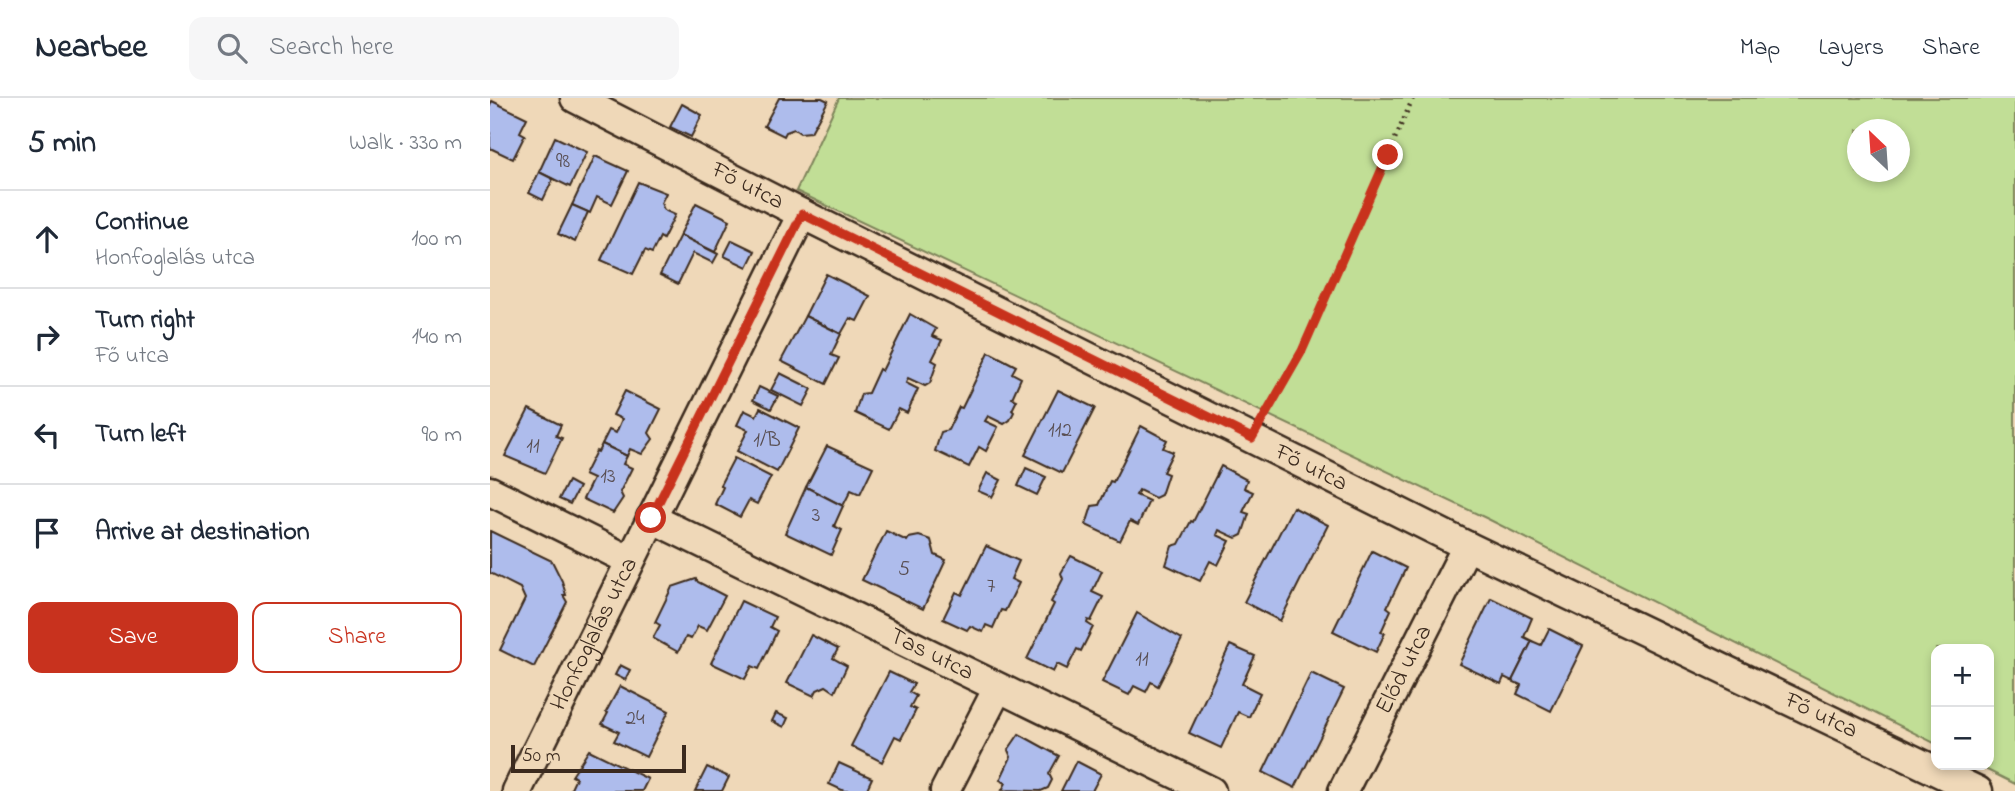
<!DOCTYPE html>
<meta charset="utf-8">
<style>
:root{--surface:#fff;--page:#f6f6f7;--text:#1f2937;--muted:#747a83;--line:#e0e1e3;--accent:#c8321e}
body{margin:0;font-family:"Indie Flower",sans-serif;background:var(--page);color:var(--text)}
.controls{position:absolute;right:21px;bottom:21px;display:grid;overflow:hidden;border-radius:14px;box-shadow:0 4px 10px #0003}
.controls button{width:63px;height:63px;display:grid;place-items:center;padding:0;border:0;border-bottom:2px solid var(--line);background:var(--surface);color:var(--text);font:35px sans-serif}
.compass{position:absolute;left:1357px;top:21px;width:63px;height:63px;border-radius:50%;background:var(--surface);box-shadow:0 4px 10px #0003;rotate:335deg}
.scale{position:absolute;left:21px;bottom:18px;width:175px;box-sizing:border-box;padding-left:7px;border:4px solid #3b2a1e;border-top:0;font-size:19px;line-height:24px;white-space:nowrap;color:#3b2a1e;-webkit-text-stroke:5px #efd8b8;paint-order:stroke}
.stop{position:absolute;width:21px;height:21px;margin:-16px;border:5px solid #c8321e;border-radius:50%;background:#fff}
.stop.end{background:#c8321e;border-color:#fff;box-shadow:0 2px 7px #0008}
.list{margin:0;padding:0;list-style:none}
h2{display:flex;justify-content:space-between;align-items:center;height:91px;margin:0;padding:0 28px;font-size:30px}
h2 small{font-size:23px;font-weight:400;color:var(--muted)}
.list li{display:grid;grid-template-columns:46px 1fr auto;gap:21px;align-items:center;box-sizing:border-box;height:98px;padding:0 28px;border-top:2px solid var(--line)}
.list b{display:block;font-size:26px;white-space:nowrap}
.list p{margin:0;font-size:23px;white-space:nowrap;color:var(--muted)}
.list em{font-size:23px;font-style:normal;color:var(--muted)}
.actions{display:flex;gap:14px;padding:21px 28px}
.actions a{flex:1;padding:16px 0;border:2px solid var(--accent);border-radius:14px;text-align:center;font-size:24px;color:var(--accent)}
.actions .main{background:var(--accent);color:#fff}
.icon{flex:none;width:38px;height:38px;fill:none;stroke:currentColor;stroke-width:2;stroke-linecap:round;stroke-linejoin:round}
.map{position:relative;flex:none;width:1525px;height:693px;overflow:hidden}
header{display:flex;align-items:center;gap:42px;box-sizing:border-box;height:98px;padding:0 35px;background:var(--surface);border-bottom:2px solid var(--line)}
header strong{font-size:33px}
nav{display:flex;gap:38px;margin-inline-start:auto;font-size:24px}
.search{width:490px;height:63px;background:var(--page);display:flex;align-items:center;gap:18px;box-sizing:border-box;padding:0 24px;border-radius:14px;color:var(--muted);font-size:26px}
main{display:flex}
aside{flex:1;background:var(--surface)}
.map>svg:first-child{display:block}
</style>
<header>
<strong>Nearbee</strong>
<div class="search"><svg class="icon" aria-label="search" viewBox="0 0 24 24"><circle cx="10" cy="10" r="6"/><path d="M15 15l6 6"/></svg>Search here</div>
<nav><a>Map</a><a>Layers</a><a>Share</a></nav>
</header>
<main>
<aside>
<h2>5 min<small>Walk · 330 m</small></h2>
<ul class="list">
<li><svg class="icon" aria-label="ahead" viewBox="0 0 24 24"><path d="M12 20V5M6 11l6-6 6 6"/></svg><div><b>Continue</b><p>Honfoglalás utca</p></div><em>100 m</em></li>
<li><svg class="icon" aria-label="right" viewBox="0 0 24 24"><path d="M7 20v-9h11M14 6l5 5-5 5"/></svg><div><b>Turn right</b><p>Fő utca</p></div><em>140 m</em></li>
<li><svg class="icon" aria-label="left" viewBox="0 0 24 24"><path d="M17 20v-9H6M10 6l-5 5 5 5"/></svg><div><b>Turn left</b></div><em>90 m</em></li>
<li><svg class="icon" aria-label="arrive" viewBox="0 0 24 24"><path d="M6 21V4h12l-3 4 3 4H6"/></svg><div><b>Arrive at destination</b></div></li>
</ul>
<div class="actions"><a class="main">Save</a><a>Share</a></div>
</aside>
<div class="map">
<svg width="1525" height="693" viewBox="0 0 1525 693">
<rect width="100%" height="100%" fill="#efd8b8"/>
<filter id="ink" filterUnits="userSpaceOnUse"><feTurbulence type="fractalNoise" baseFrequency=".0143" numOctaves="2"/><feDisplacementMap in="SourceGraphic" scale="14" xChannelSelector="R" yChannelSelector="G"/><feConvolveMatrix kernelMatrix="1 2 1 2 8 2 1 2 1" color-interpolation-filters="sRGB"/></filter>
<g filter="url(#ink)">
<path fill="#c1de96" stroke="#7e845a" stroke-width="2" fill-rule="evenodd" d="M 349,0 L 1525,0 L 1525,686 L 1487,667 L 1499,667 L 1499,551 L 1446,551 L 1446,646 L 998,421 L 306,93 ZM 1367,32 L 1409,32 L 1409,74 L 1367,74 Z"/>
<g fill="#aebcec" stroke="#3b2a1e" stroke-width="2">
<path d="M 289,0 L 332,0 L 338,3 L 321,34 L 310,35 L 304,31 L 296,34 L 294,38 L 274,28 Z"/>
<path d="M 2,3 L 37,20 L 30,34 L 35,37 L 23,61 L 0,50 L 0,8 Z"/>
<path d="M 192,6 L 212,17 L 201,39 L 180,29 Z"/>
<path d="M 65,39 L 97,54 L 80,89 L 49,74 Z"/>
<path d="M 105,58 L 138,73 L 122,106 L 107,99 L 100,115 L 82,107 Z"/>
<path d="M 49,74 L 63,81 L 53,102 L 39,95 Z"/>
<path d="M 148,84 L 176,95 L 171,105 L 174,112 L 185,117 L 173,141 L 170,139 L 162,155 L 155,152 L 143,176 L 111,162 Z"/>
<path d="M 206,105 L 240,122 L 225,154 L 190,137 Z"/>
<path d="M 82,107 L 98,114 L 85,144 L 68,136 Z"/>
<path d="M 190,137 L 228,156 L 223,165 L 203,155 L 188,186 L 170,177 Z"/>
<path d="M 242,142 L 265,153 L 257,169 L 234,158 Z"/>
<path d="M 336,176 L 380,198 L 367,223 L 360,220 L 351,236 L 315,218 Z"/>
<path d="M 420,216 L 446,231 L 442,238 L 452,242 L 442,262 L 447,265 L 440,285 L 435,288 L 418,280 L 416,285 L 428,291 L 417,315 L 409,311 L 399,331 L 365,315 L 371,296 L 378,295 L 389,271 L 392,273 Z"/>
<path d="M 315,218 L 351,236 L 341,257 L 349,260 L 336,286 L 291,263 Z"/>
<path d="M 499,254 L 526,268 L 522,275 L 531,280 L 522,300 L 527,302 L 522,312 L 524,314 L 520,322 L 514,326 L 498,318 L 495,323 L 508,329 L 496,353 L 489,349 L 479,369 L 445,353 L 451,334 L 458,332 L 469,309 L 472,310 Z"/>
<path d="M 290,275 L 322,291 L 313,308 L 281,292 Z"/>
<path d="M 269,289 L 288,298 L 281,311 L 263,302 Z"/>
<path d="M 568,292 L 605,310 L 572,375 L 535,357 Z"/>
<path d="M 135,293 L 171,311 L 159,335 L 163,341 L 152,356 L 140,351 L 137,358 L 112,346 L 119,332 L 126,335 L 132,321 L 123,317 Z"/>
<path d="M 270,310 L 309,330 L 287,374 L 247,353 L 258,332 L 247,327 L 254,312 L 266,318 Z"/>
<path d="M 39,311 L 71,327 L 66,338 L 72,340 L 55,375 L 15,358 Z"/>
<path d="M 651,328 L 677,342 L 673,350 L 683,354 L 673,374 L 678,376 L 671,397 L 665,400 L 649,392 L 646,397 L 659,403 L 648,427 L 640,423 L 630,443 L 596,427 L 602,408 L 609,407 L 620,383 L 623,384 Z"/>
<path d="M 112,346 L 137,358 L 133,366 L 142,370 L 130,394 L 133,400 L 123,415 L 93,401 L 103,381 L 94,377 L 106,353 L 108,354 Z"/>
<path d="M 337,348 L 383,369 L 370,396 L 361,392 L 353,408 L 316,389 Z"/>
<path d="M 244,360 L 281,379 L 267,406 L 259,402 L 250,419 L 225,406 L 233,389 L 230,387 Z"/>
<path d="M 731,368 L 757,382 L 754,390 L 763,394 L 753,414 L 759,416 L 752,437 L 746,440 L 729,432 L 727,437 L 740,443 L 728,467 L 720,463 L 710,483 L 676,467 L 682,448 L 689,446 L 701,423 L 703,424 Z"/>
<path d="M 536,370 L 556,379 L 547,397 L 528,388 Z"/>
<path d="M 497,375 L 511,382 L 502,399 L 488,393 Z"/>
<path d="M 78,383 L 89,389 L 80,406 L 69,401 Z"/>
<path d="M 316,389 L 353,408 L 344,428 L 352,432 L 341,457 L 295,435 Z"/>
<path d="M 803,409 L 838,427 L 790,523 L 754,504 Z"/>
<path d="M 0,433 L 62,463 L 72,483 L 76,497 L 73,497 L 77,504 L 44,569 L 10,552 L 35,501 L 30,490 L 0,475 Z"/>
<path d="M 396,433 L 417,443 L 419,440 L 429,438 L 441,442 L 445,457 L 456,462 L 433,511 L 372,482 Z"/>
<path d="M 496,448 L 529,463 L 521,481 L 529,485 L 515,513 L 511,512 L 503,530 L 496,527 L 493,534 L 480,528 L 477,532 L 453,521 L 466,494 L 472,497 Z"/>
<path d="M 882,453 L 916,470 L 897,509 L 901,512 L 891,534 L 895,535 L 886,554 L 843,533 Z"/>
<path d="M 581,458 L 612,473 L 602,494 L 613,499 L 601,523 L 598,522 L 597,525 L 603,529 L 591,553 L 587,551 L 577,571 L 567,566 L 563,574 L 537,561 L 564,506 L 561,504 L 573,481 L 571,475 Z"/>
<path d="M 206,481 L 208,484 L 235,498 L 217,532 L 208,528 L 201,541 L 196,539 L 188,554 L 163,540 L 170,527 L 165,524 L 182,489 Z"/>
<path d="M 1001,500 L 1042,520 L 1034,539 L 1042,543 L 1022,583 L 1014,579 L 1011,586 L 969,566 Z"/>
<path d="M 251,503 L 285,519 L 280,529 L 287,533 L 269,571 L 262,568 L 255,581 L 221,565 Z"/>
<path d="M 647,515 L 692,541 L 668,588 L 661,584 L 656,594 L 644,588 L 639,597 L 612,584 Z"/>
<path d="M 1059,531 L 1093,548 L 1061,613 L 1027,596 L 1031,587 L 1022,583 L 1042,543 L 1051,547 Z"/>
<path d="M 321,537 L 348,551 L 343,560 L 357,568 L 345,594 L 336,588 L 327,592 L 324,598 L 297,585 Z"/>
<path d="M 740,547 L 765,558 L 752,586 L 770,595 L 759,619 L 748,614 L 731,650 L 699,635 Z"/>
<path d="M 130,567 L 140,572 L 135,582 L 125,577 Z"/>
<path d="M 399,574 L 424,586 L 419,594 L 426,598 L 420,609 L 426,612 L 411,641 L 405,638 L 392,664 L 361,648 Z"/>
<path d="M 821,575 L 854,591 L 805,690 L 773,674 Z"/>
<path d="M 130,588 L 179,613 L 156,659 L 124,643 L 129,634 L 112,626 L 118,615 L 116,614 Z"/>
<path d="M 286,615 L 298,620 L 294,629 L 282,623 Z"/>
<path d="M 529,636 L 569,658 L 559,676 L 562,682 L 558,690 L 551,693 L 512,692 L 516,685 L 510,682 L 521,659 L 518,652 Z"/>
<path d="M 99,652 L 158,681 L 152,693 L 80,693 L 86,680 L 82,678 Z"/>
<path d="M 586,663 L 611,676 L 602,693 L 571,693 Z"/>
<path d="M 349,665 L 382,680 L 376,693 L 354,693 L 339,686 Z"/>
<path d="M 217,669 L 239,679 L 232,693 L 205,693 Z"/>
</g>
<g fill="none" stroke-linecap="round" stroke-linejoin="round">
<g stroke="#3b2a1e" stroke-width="33">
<g id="minor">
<path id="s1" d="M 85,0 L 312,116 L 977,448 L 1488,693"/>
<path d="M 0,393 L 139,462"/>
<path id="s2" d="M 161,420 L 721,693"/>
<path id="s3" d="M 27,693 L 312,116"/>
<path d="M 455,693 L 508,590"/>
<path id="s4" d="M 853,693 L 977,448"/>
</g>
</g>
<path stroke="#3b2a1e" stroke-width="4.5" stroke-dasharray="2 5" stroke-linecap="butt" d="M 774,319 L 812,252 L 923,0"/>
<use href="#minor" stroke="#efd8b8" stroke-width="28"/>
</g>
</g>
<g fill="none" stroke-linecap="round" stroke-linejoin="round" filter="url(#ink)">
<path stroke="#c8321e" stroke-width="9" d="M 161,420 L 312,116 L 762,340 L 812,253 L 898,57"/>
</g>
<g text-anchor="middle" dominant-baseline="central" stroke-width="6" stroke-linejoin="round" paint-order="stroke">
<g font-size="21" fill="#584e52">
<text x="73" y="64">98</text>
<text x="570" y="333">112</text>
<text x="277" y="343">1/B</text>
<text x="43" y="349">11</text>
<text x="118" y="379">13</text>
<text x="326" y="418">3</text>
<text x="414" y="472">5</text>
<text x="501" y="489">7</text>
<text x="652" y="562">11</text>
<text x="145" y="621">24</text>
</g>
<g font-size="24" fill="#3b2a1e" stroke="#efd8b8">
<text stroke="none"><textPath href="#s1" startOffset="194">Fő utca</textPath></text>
<text stroke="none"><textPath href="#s1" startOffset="824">Fő utca</textPath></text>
<text stroke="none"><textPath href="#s3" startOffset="175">Honfoglalás utca</textPath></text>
<text stroke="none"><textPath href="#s2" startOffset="312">Tas utca</textPath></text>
<text stroke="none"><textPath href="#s4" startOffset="136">Előd utca</textPath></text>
<text stroke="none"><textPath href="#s1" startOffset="1391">Fő utca</textPath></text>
</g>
</g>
</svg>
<div class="controls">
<button>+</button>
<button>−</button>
</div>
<svg class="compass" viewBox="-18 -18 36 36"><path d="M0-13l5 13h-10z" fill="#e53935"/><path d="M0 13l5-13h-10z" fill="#747a83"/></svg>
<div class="scale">50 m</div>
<div class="stop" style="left:161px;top:420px"></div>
<div class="stop end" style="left:898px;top:57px"></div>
</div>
</main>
